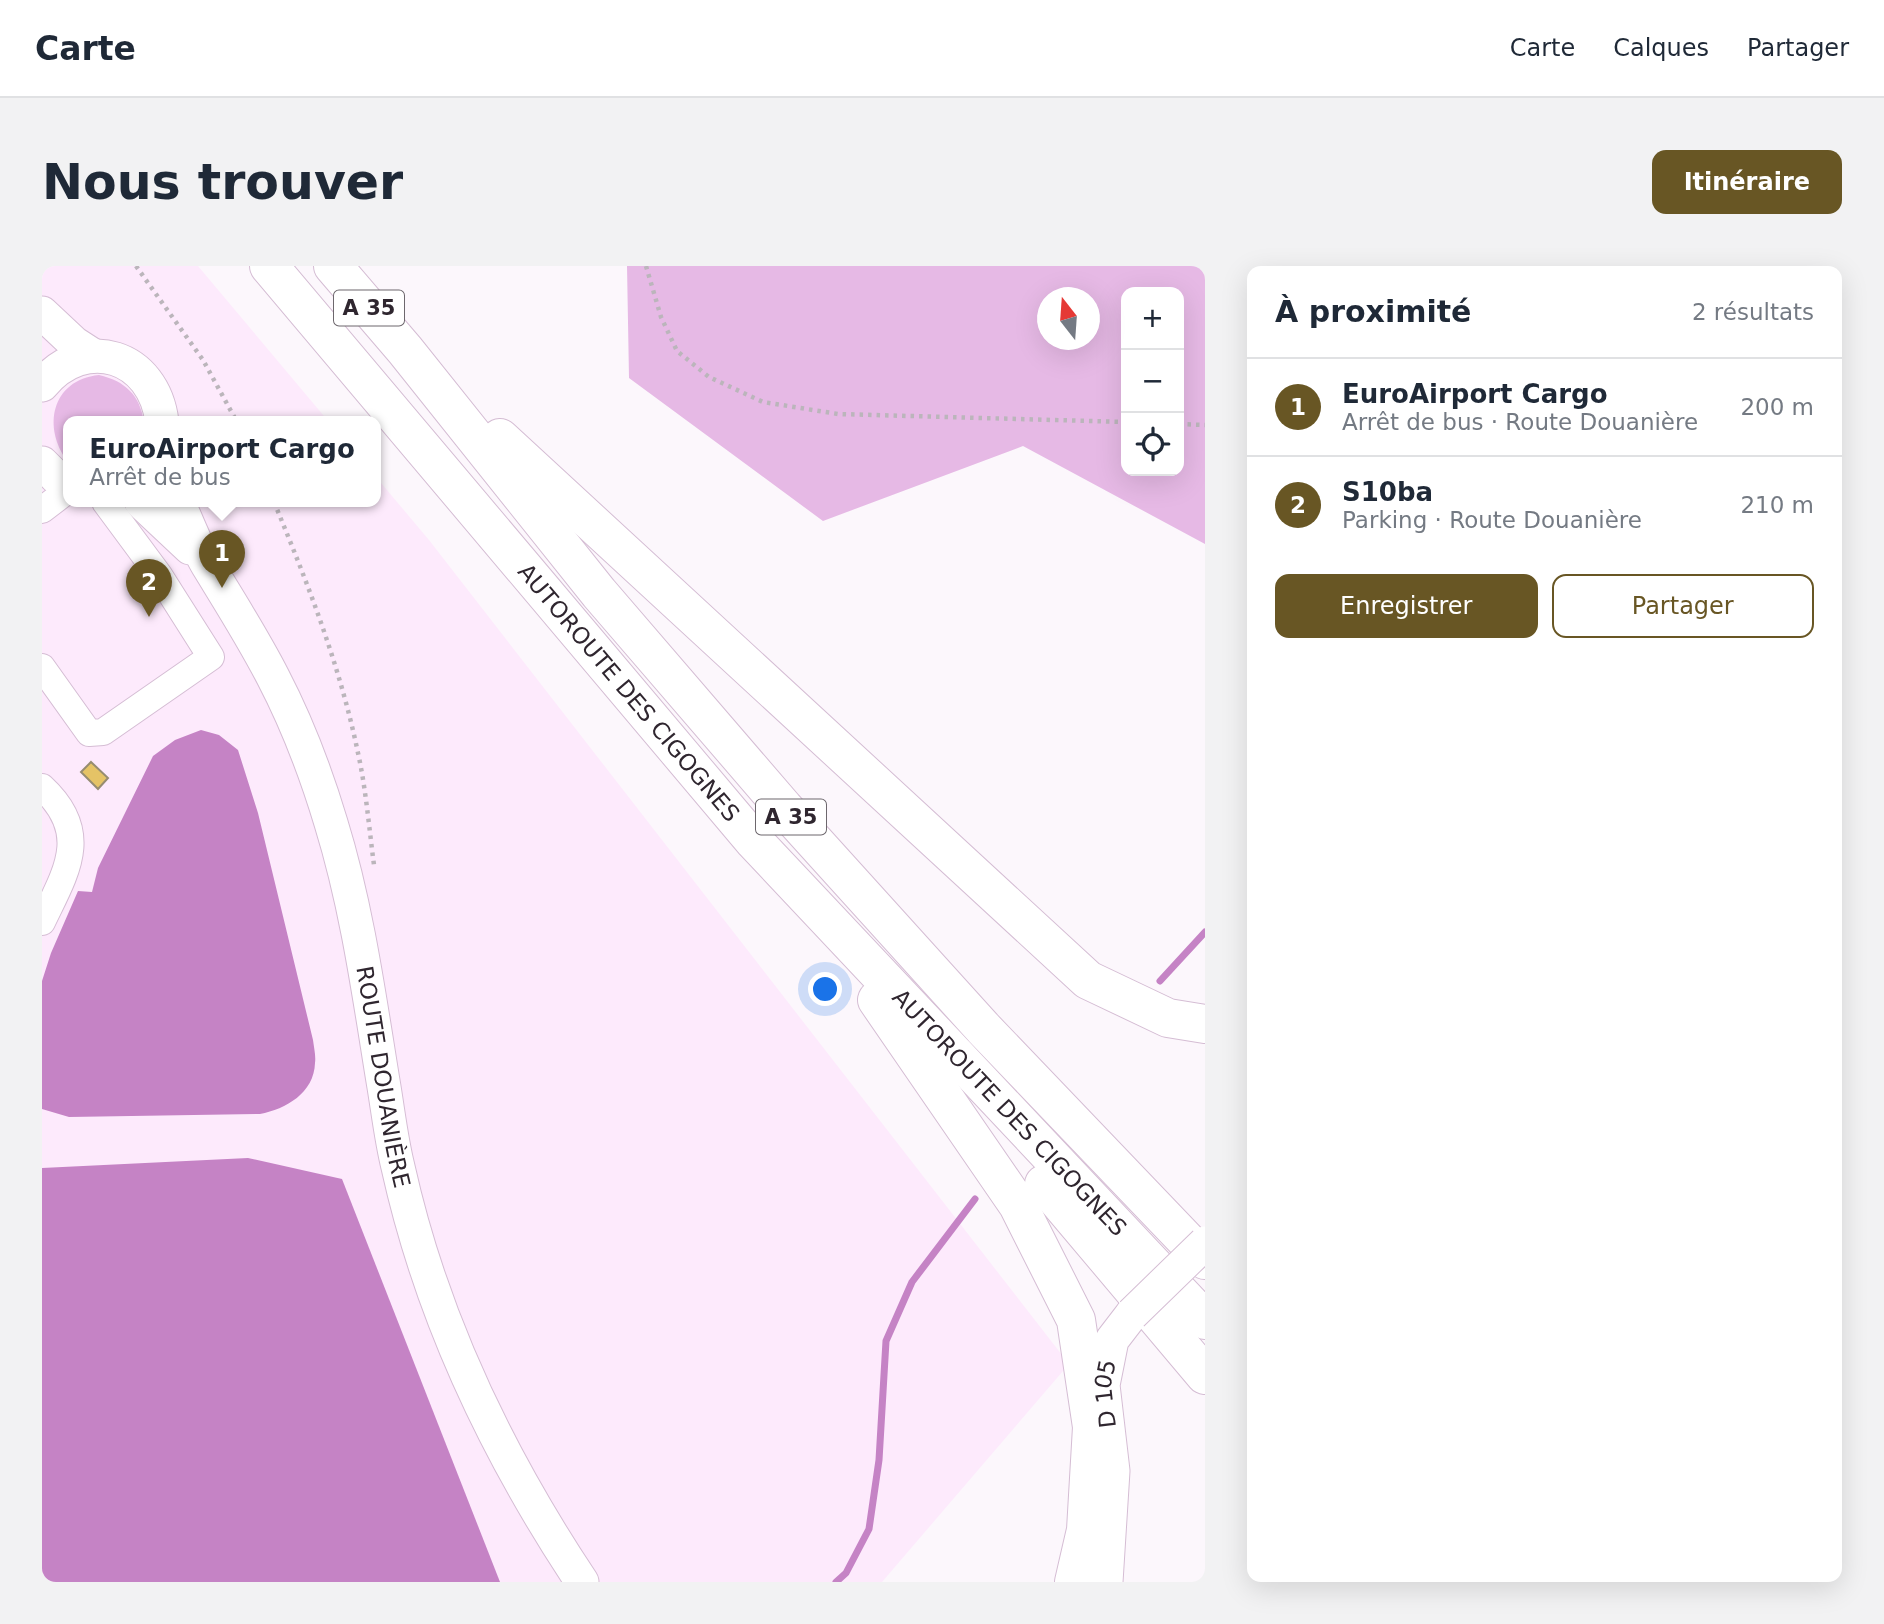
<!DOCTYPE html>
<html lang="fr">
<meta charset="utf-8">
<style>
:root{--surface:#fff;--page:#f2f2f3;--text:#1f2937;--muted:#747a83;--line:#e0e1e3;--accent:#685624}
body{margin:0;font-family:"DejaVu Sans",sans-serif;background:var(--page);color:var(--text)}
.controls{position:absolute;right:21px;top:21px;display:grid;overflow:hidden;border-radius:14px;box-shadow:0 7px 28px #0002}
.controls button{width:63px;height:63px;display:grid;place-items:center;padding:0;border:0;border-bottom:2px solid var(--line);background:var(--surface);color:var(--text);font:35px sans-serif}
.compass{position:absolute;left:995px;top:21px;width:63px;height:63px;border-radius:50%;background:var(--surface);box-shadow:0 7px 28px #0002;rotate:343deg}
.you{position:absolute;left:784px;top:724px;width:24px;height:24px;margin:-18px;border:5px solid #fff;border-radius:50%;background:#1a73e8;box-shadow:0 0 0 10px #1a73e833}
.badge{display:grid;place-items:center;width:46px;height:46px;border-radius:50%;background:var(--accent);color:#fff;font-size:23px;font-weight:700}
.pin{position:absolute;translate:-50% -58px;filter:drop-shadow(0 2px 4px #0008)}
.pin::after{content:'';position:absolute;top:37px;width:24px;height:21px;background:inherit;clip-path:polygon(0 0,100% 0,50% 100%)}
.popup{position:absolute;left:21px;top:150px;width:318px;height:91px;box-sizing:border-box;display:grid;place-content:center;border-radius:14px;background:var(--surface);filter:drop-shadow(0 2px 5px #0005);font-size:23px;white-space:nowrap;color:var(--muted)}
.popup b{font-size:26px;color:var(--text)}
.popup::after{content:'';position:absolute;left:50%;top:100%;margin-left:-14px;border:14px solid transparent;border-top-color:var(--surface)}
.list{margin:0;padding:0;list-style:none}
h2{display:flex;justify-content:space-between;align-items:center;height:91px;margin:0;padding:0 28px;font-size:30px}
h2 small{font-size:23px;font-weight:400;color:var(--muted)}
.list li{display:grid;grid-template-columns:46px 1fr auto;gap:21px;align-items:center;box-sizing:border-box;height:98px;padding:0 28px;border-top:2px solid var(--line)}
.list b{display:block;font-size:26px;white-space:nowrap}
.list p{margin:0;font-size:23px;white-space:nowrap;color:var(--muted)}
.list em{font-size:23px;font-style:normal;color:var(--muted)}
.actions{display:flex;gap:14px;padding:21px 28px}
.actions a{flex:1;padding:16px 0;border:2px solid var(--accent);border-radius:14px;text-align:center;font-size:24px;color:var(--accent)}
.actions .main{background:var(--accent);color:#fff}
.icon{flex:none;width:38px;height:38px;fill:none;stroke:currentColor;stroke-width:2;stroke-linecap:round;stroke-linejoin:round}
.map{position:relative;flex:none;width:1163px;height:1316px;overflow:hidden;border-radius:14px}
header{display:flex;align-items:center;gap:42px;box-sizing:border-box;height:98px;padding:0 35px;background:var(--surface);border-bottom:2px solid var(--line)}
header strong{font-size:33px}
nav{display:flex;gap:38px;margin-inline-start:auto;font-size:24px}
.intro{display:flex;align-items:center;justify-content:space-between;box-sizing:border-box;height:168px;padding:0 42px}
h1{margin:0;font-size:49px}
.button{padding:18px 32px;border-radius:14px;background:var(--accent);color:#fff;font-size:24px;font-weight:700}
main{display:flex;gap:42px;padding:0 42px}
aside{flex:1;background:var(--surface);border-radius:14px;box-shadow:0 7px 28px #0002}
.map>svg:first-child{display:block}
</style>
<header>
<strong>Carte</strong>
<nav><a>Carte</a><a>Calques</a><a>Partager</a></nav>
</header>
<div class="intro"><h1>Nous trouver</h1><a class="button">Itinéraire</a></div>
<main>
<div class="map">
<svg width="1163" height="1316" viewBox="0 0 1163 1316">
<rect width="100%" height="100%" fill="#fcf7fc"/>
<path fill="#fdeafc" d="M 0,0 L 156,0 L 287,156 L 26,156 L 26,236 L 334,236 L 334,211 L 387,274 L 1027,1098 L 840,1316 L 0,1316 Z"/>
<g fill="#e6b9e5" fill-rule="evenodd">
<path d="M 585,0 L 1163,0 L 1163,278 L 981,180 L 781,255 L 587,112 ZM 1084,26 L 1137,26 L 1137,205 L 1084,205 ZM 1006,32 L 1048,32 L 1048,74 L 1006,74 Z"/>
<path d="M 57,109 C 83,115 98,129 102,156 L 26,156 L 26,196 C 0,162 9,114 57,109 Z"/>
</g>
<g fill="#c583c5">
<path d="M 159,464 L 177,469 L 196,484 L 216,547 L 271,774 C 272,782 274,790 273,797 C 272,827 244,843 218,848 L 27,851 L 0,843 L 0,715 L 9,687 L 36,625 L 50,626 L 56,602 L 111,490 L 133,474 Z"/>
<path d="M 206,892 L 300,913 L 458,1316 L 0,1316 L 0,902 Z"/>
</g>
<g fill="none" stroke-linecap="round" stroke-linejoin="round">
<g stroke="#c583c5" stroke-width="7">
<path d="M 1118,715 L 1163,666"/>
<path d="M 794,1316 L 804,1307 L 827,1263 L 837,1194 L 844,1075 L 870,1016 L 933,933"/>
</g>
</g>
<path fill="#e5c366" stroke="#968c71" stroke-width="2" d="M 49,496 L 66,512 L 56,523 L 39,506 Z"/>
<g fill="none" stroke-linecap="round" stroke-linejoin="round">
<g stroke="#d5bdd4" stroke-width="28">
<g id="minor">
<path d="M 0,244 L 26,224"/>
<path d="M 0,401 L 47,467 L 61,466 L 169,391 L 117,309 L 63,236"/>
<path d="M 0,521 C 50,567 24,606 0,656"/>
</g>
</g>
<g stroke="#d5bdd4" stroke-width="35">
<g id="major">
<path d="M 0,47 L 32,77 L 49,88"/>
<path d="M 0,119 C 43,67 112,89 120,156"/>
<path d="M 0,197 L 14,211 L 26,217"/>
<path d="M 99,236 L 148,282"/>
<path id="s1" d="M 136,236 C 146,257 154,280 166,300 C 188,336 211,372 231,411 C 255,457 274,507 289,557 C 315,641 327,729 341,815 C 346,844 349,873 356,901 C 389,1050 456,1190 540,1316"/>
<path id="s2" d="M 1064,1316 L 1071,1205 L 1061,1119 L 1070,1074 L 1090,1048"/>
</g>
</g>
<g stroke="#d5bdd4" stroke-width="40">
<g id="highway">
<path id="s3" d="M 227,0 L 712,575 L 1163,1054"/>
<path d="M 291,0 L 363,84 L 557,327 L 742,542 L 941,762 L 1163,994"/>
<path d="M 458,172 L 1046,714 L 1126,752 L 1163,758"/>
<path d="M 835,734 L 976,939 L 1034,1054 L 1050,1161 L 1044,1264 L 1032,1316"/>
<path d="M 1002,918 L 1163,1109"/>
</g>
</g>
<g stroke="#bbb5bb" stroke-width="4.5" stroke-dasharray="3.5 5" stroke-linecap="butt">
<path d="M 94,0 L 161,94 L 195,156"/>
<path d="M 604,0 L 619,51 L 635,85 L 667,111 L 721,136 L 796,148 L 1084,156"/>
<path d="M 1137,158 L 1163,159"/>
<path d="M 232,236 C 266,318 298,400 316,487 C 324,523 327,562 332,599"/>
</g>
<use href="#minor" stroke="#fff" stroke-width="26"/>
<use href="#major" stroke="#fff" stroke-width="33"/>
<use href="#highway" stroke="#fff" stroke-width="38"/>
<g stroke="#d5bdd4" stroke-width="35" stroke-linecap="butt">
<path id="major-bridge" d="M 1090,1048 L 1163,977"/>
</g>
<use href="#major-bridge" stroke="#fff" stroke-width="33"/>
</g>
<g text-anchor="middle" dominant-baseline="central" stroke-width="7" stroke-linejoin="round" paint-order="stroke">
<g fill="#fff" stroke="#6d676d" stroke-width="2">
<rect x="292" y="24.5" width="70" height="35" rx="5"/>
<rect x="714" y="533.5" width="70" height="35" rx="5"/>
</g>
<g font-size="21" font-weight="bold" fill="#2f262f">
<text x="327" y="42">A 35</text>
<text x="749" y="551">A 35</text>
</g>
<g font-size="23" fill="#2f262f" stroke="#fff">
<text stroke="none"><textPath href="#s3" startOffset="558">AUTOROUTE DES CIGOGNES</textPath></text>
<text stroke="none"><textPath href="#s1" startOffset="616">ROUTE DOUANIÈRE</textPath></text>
<text stroke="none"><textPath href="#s3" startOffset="1125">AUTOROUTE DES CIGOGNES</textPath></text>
<text stroke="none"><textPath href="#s2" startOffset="189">D 105</textPath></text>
</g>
</g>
</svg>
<div class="controls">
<button>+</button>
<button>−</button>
<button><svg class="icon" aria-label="locate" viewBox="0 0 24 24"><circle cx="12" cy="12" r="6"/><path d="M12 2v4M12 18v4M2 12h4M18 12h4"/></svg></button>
</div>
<svg class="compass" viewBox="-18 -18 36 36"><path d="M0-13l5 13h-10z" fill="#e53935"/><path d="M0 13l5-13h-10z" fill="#747a83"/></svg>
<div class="you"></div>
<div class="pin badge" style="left:180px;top:322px">1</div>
<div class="popup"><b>EuroAirport Cargo</b>Arrêt de bus</div>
<div class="pin badge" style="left:107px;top:351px">2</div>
</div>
<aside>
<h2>À proximité<small>2 résultats</small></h2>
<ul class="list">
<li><span class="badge">1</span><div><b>EuroAirport Cargo</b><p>Arrêt de bus · Route Douanière</p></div><em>200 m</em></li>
<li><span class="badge">2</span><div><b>S10ba</b><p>Parking · Route Douanière</p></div><em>210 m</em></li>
</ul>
<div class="actions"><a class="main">Enregistrer</a><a>Partager</a></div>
</aside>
</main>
